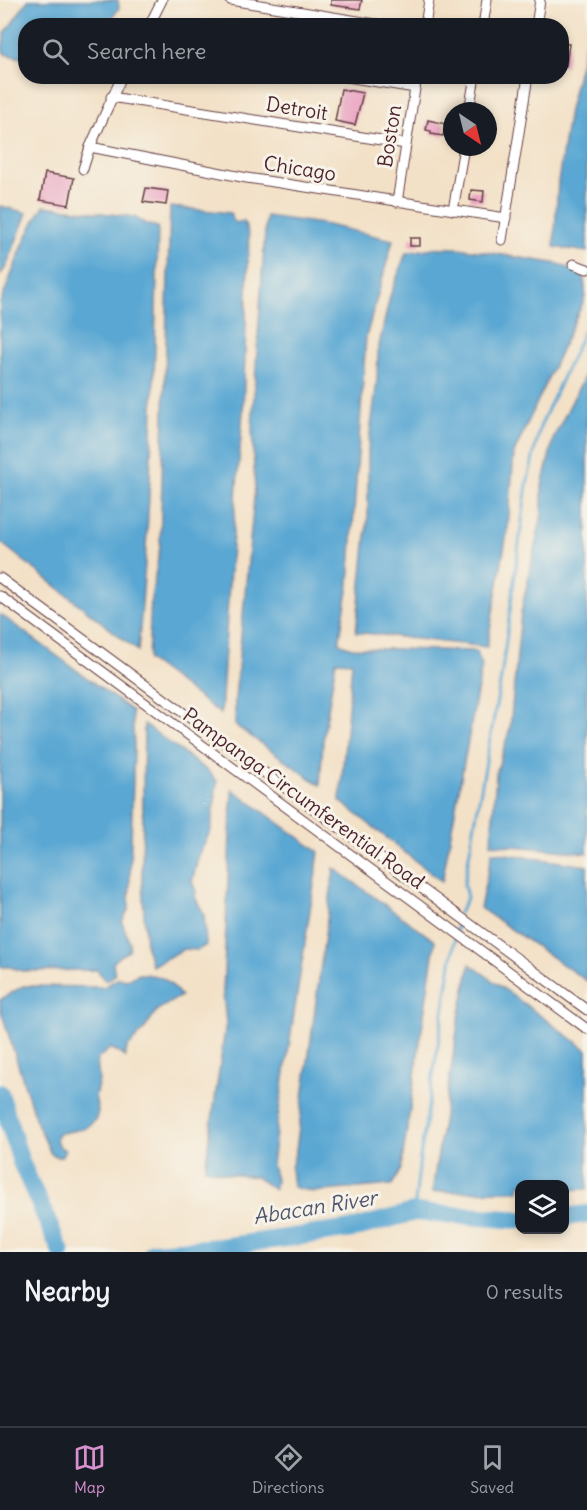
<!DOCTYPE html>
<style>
:root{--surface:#171b24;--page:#20242c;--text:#f1f3f6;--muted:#9ea1a6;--line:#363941;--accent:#d690ce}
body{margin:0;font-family:Delius,sans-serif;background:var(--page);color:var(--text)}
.controls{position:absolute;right:18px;bottom:18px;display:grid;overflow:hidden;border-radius:12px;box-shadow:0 3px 9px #0003}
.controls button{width:54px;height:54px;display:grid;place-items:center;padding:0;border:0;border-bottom:2px solid var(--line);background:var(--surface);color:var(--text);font:30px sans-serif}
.compass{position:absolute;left:443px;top:102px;width:54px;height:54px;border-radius:50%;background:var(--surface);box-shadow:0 3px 9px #0003;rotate:145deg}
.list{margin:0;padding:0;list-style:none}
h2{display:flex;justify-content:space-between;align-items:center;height:78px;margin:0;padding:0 24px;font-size:26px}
h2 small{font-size:20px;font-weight:400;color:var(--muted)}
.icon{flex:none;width:33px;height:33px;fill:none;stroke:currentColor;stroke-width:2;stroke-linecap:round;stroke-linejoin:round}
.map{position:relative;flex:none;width:587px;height:1252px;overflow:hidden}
.search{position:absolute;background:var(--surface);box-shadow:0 3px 9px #0003;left:18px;right:18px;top:18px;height:66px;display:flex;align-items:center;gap:15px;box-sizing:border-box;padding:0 21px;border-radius:24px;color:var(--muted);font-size:22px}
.sheet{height:174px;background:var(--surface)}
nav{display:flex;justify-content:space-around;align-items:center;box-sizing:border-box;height:84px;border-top:2px solid var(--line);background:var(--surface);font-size:16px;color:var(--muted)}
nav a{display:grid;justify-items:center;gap:3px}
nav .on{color:var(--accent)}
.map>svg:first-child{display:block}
</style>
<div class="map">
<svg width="587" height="1252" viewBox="0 0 587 1252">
<rect width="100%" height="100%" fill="#f7f3e8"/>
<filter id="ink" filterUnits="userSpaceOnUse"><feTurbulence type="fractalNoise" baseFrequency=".0167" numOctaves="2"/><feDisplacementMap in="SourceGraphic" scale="12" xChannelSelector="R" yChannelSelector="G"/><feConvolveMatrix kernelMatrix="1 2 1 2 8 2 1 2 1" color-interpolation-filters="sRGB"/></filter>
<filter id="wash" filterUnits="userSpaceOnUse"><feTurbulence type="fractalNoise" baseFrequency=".008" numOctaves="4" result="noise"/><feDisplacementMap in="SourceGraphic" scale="24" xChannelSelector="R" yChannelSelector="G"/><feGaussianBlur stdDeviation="1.35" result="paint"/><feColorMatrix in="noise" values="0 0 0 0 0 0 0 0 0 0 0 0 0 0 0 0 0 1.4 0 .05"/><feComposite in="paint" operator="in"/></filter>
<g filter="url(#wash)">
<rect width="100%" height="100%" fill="#f3e1c7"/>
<g fill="#5aa7d3" stroke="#52637f" stroke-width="1.5">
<path d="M 28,0 L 118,0 L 119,8 L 107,25 L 26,26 L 25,59 L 5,54 L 2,49 L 5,33 Z"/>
<path d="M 585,44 L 587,44 L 587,252 L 554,247 L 558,182 L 569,110 Z"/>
<path d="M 0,206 L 27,213 L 6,267 L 0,275 Z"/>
<path d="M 44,206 L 134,217 L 146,224 L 158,227 C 155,369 151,510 138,651 L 0,542 L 0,303 C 14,271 24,234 44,206 Z"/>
<path d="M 170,207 L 231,213 L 232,219 L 236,223 L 244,221 L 249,236 L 243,412 L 229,583 L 221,714 L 148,660 L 151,599 L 160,547 Z"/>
<path d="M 266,216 L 323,224 L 393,240 L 366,337 L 349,584 L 339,643 L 352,648 L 476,651 L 482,665 L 442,882 L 340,801 L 352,662 L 336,661 L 323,740 L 320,785 L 235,725 L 235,699 L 255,488 L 252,427 Z"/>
<path d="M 433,248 L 459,248 L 559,264 L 583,275 C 587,294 586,299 577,315 L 514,453 L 508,527 L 487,647 L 356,632 L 368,516 L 368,449 L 377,381 L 378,350 L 390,296 L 406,253 Z"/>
<path d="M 587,371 L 587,853 L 491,844 L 496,774 L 510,728 L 521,613 L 542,514 L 542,486 L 554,437 Z"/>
<path d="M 0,614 L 132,711 L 134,746 L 129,908 L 122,922 L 130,943 L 129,951 L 121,955 L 113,963 L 115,975 L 106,981 L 97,970 L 22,971 L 10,967 L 0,967 Z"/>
<path d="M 144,724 L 209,772 L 217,781 L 211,830 L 199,854 L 192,882 L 196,891 L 195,897 L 204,914 L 206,945 L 198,950 L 184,949 L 152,966 L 146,947 L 142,882 Z"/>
<path d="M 232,789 L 319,852 L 277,1124 L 272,1165 L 276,1180 L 274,1190 L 256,1177 L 228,1174 L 205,1168 L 226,1023 L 223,993 Z"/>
<path d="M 492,852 L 587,866 L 587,981 L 480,908 Z"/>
<path d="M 334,868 L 435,941 L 401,1169 L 392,1185 L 313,1192 L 293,1187 L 291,1168 L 296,1150 Z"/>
<path d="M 470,964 L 587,1050 L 587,1189 L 565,1190 L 564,1184 L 520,1184 L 519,1191 L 432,1192 L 459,1018 Z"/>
<path d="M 139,974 C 162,975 167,978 181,996 L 157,1010 L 143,1031 L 127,1048 L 125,1057 L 111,1048 L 97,1059 L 99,1080 L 95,1096 L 98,1111 L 96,1119 L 86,1128 L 57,1134 L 56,1140 L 60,1147 L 65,1150 L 62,1156 L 58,1157 L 51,1154 L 36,1121 L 0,1008 L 0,1000 L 23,986 L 104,987 L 119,978 L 126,980 Z"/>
</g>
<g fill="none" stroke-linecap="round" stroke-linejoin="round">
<g stroke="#5aa7d3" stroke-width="3">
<path d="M 459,913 L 467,898 L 464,884 L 501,678 L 527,484 L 540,427 L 587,324"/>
<path d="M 414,1212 L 420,1158 L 458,919"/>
</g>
<g stroke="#5aa7d3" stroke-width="18">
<path d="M 0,1093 L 21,1162 L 61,1252"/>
<path d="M 564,1217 L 587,1214"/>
<path d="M 153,1252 L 220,1247 L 352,1229 L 414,1212 L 520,1220"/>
</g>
</g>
<g id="blocks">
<g fill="#e89cbe">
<path d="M 331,0 L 362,0 L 360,9 L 331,5 Z"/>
<path d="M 561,43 L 569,44 L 566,66 L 561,66 Z"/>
<path d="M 341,89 L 363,93 L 355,125 L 335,121 Z"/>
<path d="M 428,120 L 446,124 L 443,136 L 431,134 L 431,131 L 426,130 Z"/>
<path d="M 45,173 L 74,178 L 69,205 L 40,200 Z"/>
<path d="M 146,188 L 168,191 L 166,205 L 143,202 Z"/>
<path d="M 471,190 L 484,191 L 483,202 L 470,200 Z"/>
<rect x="410" y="238" width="10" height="8"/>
</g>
</g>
</g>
<g filter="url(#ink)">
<use href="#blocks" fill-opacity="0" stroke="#633c42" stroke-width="1.5"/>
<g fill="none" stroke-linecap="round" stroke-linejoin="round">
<g stroke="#633c42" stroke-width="11">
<g id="minor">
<path d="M 230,0 L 388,26"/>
<path d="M 149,26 L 162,0"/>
<path d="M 425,26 L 429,0"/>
<path d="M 483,26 L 487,0"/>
<path d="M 536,26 L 540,0"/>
<path d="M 341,76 L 415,88"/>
<path d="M 111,97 L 406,144"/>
<path d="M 469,111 L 475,76"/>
<path d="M 90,147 L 247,178 L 506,218"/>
<path d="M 83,169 L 90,147 L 122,76"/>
<path d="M 397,202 L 417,76"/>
<path d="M 453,210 L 464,147"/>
<path d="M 502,240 L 528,76"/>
<path d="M 573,264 L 587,269"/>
<path d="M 0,578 L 587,1010"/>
<path d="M 0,596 L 587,1029"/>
</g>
</g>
<use href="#minor" stroke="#fff" stroke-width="9"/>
</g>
</g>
<g text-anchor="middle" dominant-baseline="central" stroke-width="6" stroke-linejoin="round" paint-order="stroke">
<g font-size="20" fill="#4a1f2b" stroke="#f7f3e8">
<text transform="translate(297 108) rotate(9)">Detroit</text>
<text transform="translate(389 136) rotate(-81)">Boston</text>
<text transform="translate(300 168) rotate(9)">Chicago</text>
<text transform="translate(304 798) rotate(36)">Pampanga Circumferential Road</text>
</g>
<g font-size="21" font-style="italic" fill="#50556e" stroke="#f7f3e8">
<text transform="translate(315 1207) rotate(-9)">Abacan River</text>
</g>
</g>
</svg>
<div class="controls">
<button><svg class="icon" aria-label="layers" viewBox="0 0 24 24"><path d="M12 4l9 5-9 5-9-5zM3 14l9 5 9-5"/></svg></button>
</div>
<svg class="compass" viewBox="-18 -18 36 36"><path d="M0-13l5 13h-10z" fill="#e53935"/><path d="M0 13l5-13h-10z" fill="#9ea1a6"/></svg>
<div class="search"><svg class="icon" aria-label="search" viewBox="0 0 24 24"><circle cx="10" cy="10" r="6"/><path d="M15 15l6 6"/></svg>Search here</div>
</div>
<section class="sheet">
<h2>Nearby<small>0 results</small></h2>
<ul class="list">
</ul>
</section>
<nav>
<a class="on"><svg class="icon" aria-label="map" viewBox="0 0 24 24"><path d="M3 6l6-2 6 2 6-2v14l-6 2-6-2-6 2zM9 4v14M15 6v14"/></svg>Map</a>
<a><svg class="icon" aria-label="directions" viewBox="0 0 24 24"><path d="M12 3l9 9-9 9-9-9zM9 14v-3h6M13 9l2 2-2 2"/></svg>Directions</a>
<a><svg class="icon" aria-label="saved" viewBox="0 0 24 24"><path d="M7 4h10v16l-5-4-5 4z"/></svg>Saved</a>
</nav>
